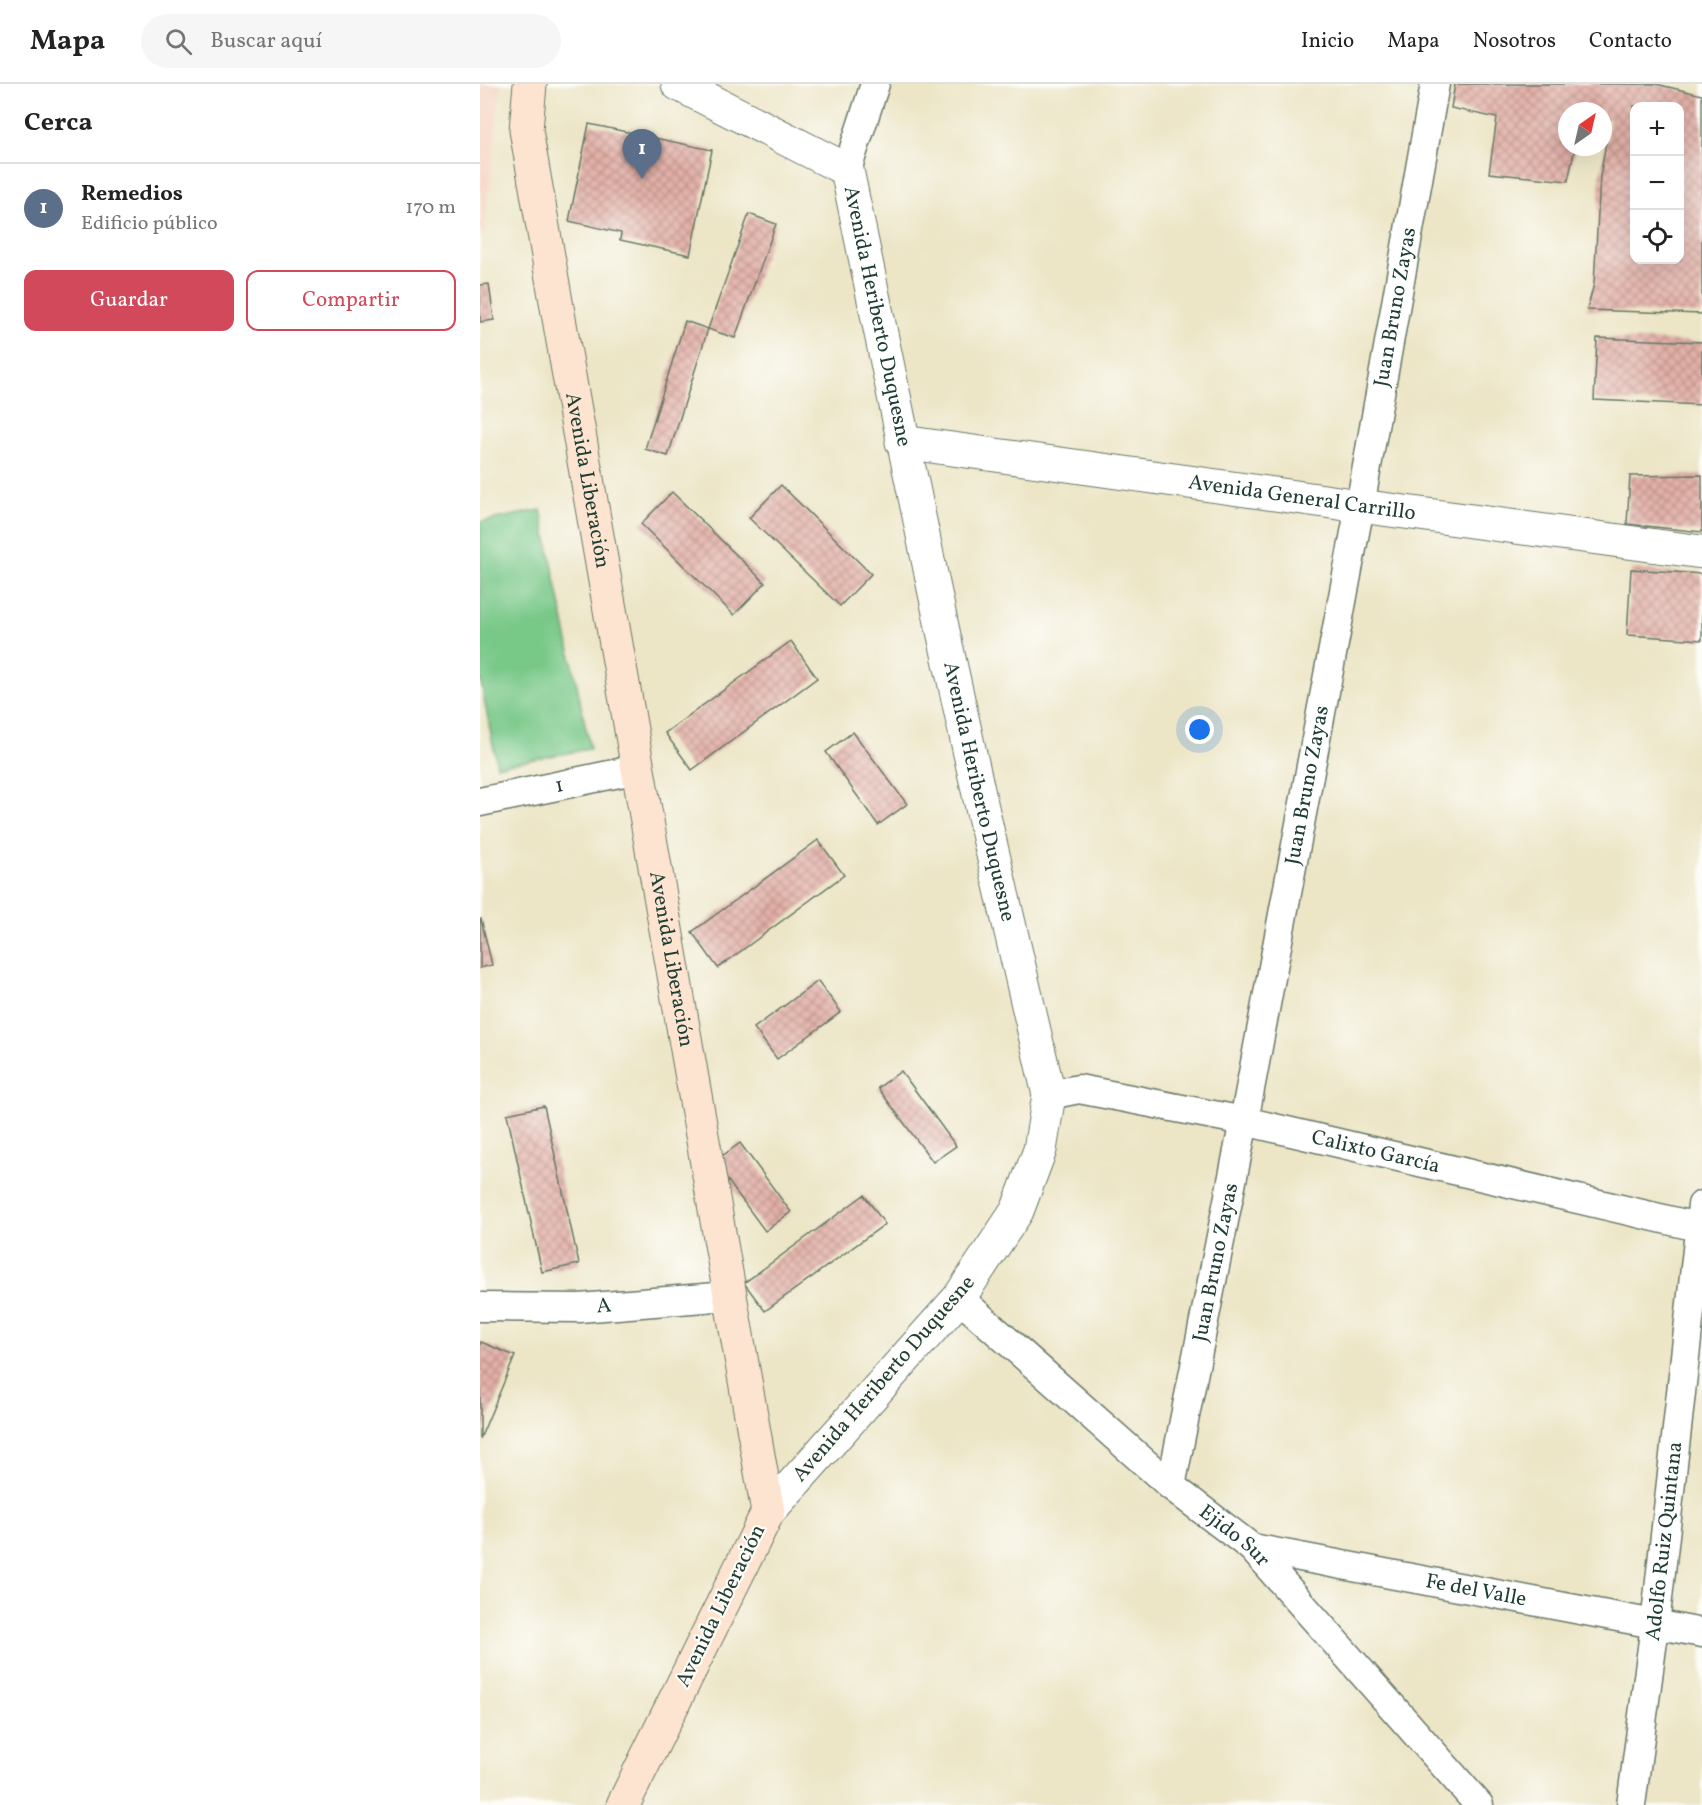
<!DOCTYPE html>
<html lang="es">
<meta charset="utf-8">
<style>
:root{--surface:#fff;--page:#f6f6f6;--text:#222;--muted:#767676;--line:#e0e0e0;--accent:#d1495b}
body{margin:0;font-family:Vollkorn,serif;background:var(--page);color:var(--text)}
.controls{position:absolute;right:18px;top:18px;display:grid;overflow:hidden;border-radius:12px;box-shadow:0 6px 24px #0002}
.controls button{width:54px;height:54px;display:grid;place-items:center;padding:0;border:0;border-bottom:2px solid var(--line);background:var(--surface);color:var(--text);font:30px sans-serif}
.compass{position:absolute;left:1078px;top:18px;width:54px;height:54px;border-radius:50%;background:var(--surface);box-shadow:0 6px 24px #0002;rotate:34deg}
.you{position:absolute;left:720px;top:646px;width:21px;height:21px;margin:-15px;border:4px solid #fff;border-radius:50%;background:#1a73e8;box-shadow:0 0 0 9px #1a73e833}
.badge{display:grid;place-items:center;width:39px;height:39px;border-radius:50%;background:var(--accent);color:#fff;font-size:20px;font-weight:700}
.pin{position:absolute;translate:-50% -50px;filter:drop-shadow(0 2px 3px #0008)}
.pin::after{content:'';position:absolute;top:32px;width:21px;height:18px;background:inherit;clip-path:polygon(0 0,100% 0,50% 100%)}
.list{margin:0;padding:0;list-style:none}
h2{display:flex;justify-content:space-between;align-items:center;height:78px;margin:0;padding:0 24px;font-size:26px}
h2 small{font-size:20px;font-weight:400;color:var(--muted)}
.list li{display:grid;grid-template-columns:39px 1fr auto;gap:18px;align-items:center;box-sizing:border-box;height:90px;padding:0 24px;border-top:2px solid var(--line)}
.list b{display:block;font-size:22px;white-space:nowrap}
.list p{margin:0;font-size:20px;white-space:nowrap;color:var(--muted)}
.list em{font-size:20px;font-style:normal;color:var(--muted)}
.actions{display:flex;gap:12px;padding:18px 24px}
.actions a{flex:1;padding:14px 0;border:2px solid var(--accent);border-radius:12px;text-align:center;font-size:21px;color:var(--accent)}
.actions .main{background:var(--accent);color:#fff}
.icon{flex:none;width:33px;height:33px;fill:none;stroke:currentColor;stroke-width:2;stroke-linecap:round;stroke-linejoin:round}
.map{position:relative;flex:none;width:1222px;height:1721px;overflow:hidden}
header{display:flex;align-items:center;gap:36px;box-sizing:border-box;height:84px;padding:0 30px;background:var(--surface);border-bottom:2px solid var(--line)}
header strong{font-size:28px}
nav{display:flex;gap:33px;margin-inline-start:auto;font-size:21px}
.search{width:420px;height:54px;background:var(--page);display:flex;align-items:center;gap:15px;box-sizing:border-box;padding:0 21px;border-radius:33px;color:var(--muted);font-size:22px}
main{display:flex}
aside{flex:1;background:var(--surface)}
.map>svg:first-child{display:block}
</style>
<header>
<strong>Mapa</strong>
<div class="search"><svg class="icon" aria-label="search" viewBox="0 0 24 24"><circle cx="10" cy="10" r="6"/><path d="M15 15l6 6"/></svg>Buscar aquí</div>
<nav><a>Inicio</a><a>Mapa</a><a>Nosotros</a><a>Contacto</a></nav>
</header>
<main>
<aside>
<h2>Cerca<small></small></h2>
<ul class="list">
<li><span class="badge" style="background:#5c6f8a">1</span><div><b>Remedios</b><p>Edificio público</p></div><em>170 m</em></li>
</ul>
<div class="actions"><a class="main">Guardar</a><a>Compartir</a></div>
</aside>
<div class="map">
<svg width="1222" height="1721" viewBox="0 0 1222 1721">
<defs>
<pattern id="building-cross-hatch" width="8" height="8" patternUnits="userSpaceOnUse" patternTransform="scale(1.5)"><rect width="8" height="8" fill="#e3b0a7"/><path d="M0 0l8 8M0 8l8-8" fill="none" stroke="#b79089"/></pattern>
</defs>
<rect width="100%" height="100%" fill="#fdfcf7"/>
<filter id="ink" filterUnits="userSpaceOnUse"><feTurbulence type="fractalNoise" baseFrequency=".0167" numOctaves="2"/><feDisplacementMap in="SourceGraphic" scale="12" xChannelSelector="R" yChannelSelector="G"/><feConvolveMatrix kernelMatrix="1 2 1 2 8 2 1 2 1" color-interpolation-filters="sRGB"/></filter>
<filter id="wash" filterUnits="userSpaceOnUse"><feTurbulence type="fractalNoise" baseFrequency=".008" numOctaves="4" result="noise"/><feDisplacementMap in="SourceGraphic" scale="24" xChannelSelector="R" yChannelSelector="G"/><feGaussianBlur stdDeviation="1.35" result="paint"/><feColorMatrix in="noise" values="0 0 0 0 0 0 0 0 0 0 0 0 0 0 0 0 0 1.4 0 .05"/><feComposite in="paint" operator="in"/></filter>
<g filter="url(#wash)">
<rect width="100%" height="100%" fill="#ece5c6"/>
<path fill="#f5d3c2" d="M 0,0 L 21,0 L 4,149 L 0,150 Z"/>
<path fill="#78c888" stroke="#4c825e" stroke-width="1.5" d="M 61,426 L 110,665 L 17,682 L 0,594 L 0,438 Z"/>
<g id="blocks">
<g fill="url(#building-cross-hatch)" fill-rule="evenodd">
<path d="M 975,0 L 1176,0 L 1222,11 L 1222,230 L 1107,226 L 1114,200 L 1120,93 L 1130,35 L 1123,33 L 1123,27 L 1087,27 L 1087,63 L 1095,63 L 1088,97 L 1009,89 L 1017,34 L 971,24 ZM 1154,22 L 1200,22 L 1200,176 L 1154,176 Z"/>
<path d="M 109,40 L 232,66 L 210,171 L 140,156 L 141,149 L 89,137 Z"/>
<path d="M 269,130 L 296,140 L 255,254 L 228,245 Z"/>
<path d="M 9,200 L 14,236 L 0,238 L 0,201 Z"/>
<path d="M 205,237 L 228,245 L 188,372 L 165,365 Z"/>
<path d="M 1117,254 L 1222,258 L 1222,321 L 1114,316 Z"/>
<path d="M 1222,391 L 1222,448 L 1147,440 L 1150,392 Z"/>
<path d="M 301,401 L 391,490 L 360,522 L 269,434 Z"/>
<path d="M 192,408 L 285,499 L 254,531 L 161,440 Z"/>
<path d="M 1151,485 L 1222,490 L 1222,556 L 1147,551 Z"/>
<path d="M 311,557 L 337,594 L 212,686 L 185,649 Z"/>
<path d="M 373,648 L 427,720 L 398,741 L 346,668 Z"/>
<path d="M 338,756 L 364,791 L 238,884 L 212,848 Z"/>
<path d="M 1,835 L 12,881 L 0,884 L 0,836 Z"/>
<path d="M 338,897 L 361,928 L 297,975 L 274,944 Z"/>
<path d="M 421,987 L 476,1062 L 453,1078 L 398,1004 Z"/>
<path d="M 64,1022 L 99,1180 L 62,1188 L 27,1030 Z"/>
<path d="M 260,1059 L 311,1128 L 285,1147 L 234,1078 Z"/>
<path d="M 384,1111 L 405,1140 L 285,1227 L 264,1199 Z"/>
<path d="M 1,1258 L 35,1272 L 0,1355 L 0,1260 Z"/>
</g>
</g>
</g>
<g filter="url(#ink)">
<use href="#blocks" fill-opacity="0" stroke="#677867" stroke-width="1.5"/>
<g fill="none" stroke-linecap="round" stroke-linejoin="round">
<g stroke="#677867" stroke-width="31">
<g id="minor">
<path d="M 367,86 L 395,0"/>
<path id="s1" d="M 0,718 L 158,685"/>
<path id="s2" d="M 569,1011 L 599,1005 L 764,1037 L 1222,1144"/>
<path id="s3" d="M 479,1214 L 691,1402 L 772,1464 L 999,1721"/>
<path id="s4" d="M 0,1223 L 99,1224 L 249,1212"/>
<path id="s5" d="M 691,1402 L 764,1037 L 880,422 L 955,0"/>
<path id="s6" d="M 772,1464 L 1222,1549"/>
<path id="s7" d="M 1151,1721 L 1175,1541 L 1222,1121"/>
</g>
</g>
<g stroke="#677867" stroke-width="35">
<g id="tertiary">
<path id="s8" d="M 198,0 L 367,86 L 461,538 L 500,715 L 569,1011 L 560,1066 L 537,1127 L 479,1214 L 288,1428"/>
<path id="s9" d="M 422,358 L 880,422 L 1222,468"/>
</g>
</g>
<g stroke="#677867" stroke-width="35">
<g id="secondary">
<path id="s10" d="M 50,0 L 46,46 L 288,1428 L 143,1721"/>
</g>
</g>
<use href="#minor" stroke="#fff" stroke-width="28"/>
<use href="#tertiary" stroke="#fff" stroke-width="33"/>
<use href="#secondary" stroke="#fde4d0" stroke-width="33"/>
</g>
</g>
<g text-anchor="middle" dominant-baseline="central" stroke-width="4.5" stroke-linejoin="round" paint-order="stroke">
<g font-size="21" fill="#1f3d34" stroke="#fdfcf7">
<text stroke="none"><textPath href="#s5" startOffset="1200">Juan Bruno Zayas</textPath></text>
<text stroke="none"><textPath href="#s8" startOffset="339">Avenida Heriberto Duquesne</textPath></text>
<text stroke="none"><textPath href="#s10" startOffset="402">Avenida Liberación</textPath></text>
<text stroke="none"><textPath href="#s9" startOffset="404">Avenida General Carrillo</textPath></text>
<text stroke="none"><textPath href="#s1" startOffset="81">1</textPath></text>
<text stroke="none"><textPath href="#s5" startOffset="714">Juan Bruno Zayas</textPath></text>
<text stroke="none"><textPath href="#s8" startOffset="825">Avenida Heriberto Duquesne</textPath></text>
<text stroke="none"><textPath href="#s10" startOffset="888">Avenida Liberación</textPath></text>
<text stroke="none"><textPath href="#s2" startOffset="334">Calixto García</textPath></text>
<text stroke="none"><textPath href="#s5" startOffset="228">Juan Bruno Zayas</textPath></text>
<text stroke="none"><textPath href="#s4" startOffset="124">A</textPath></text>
<text transform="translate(404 1295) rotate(-49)">Avenida Heriberto Duquesne</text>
<text stroke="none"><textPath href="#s3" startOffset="364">Ejido Sur</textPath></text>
<text stroke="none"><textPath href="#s7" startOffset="266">Adolfo Ruiz Quintana</textPath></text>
<text stroke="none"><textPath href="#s6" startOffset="228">Fe del Valle</textPath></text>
<text transform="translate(241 1522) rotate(-64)">Avenida Liberación</text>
</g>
</g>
</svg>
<div class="controls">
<button>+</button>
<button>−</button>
<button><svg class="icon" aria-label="locate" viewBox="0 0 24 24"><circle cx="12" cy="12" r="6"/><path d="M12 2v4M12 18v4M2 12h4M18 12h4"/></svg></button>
</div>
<svg class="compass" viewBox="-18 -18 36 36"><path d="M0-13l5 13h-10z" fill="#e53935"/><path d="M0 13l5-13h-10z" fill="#767676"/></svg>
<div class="you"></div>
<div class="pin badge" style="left:162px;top:95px;background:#5c6f8a">1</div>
</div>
</main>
